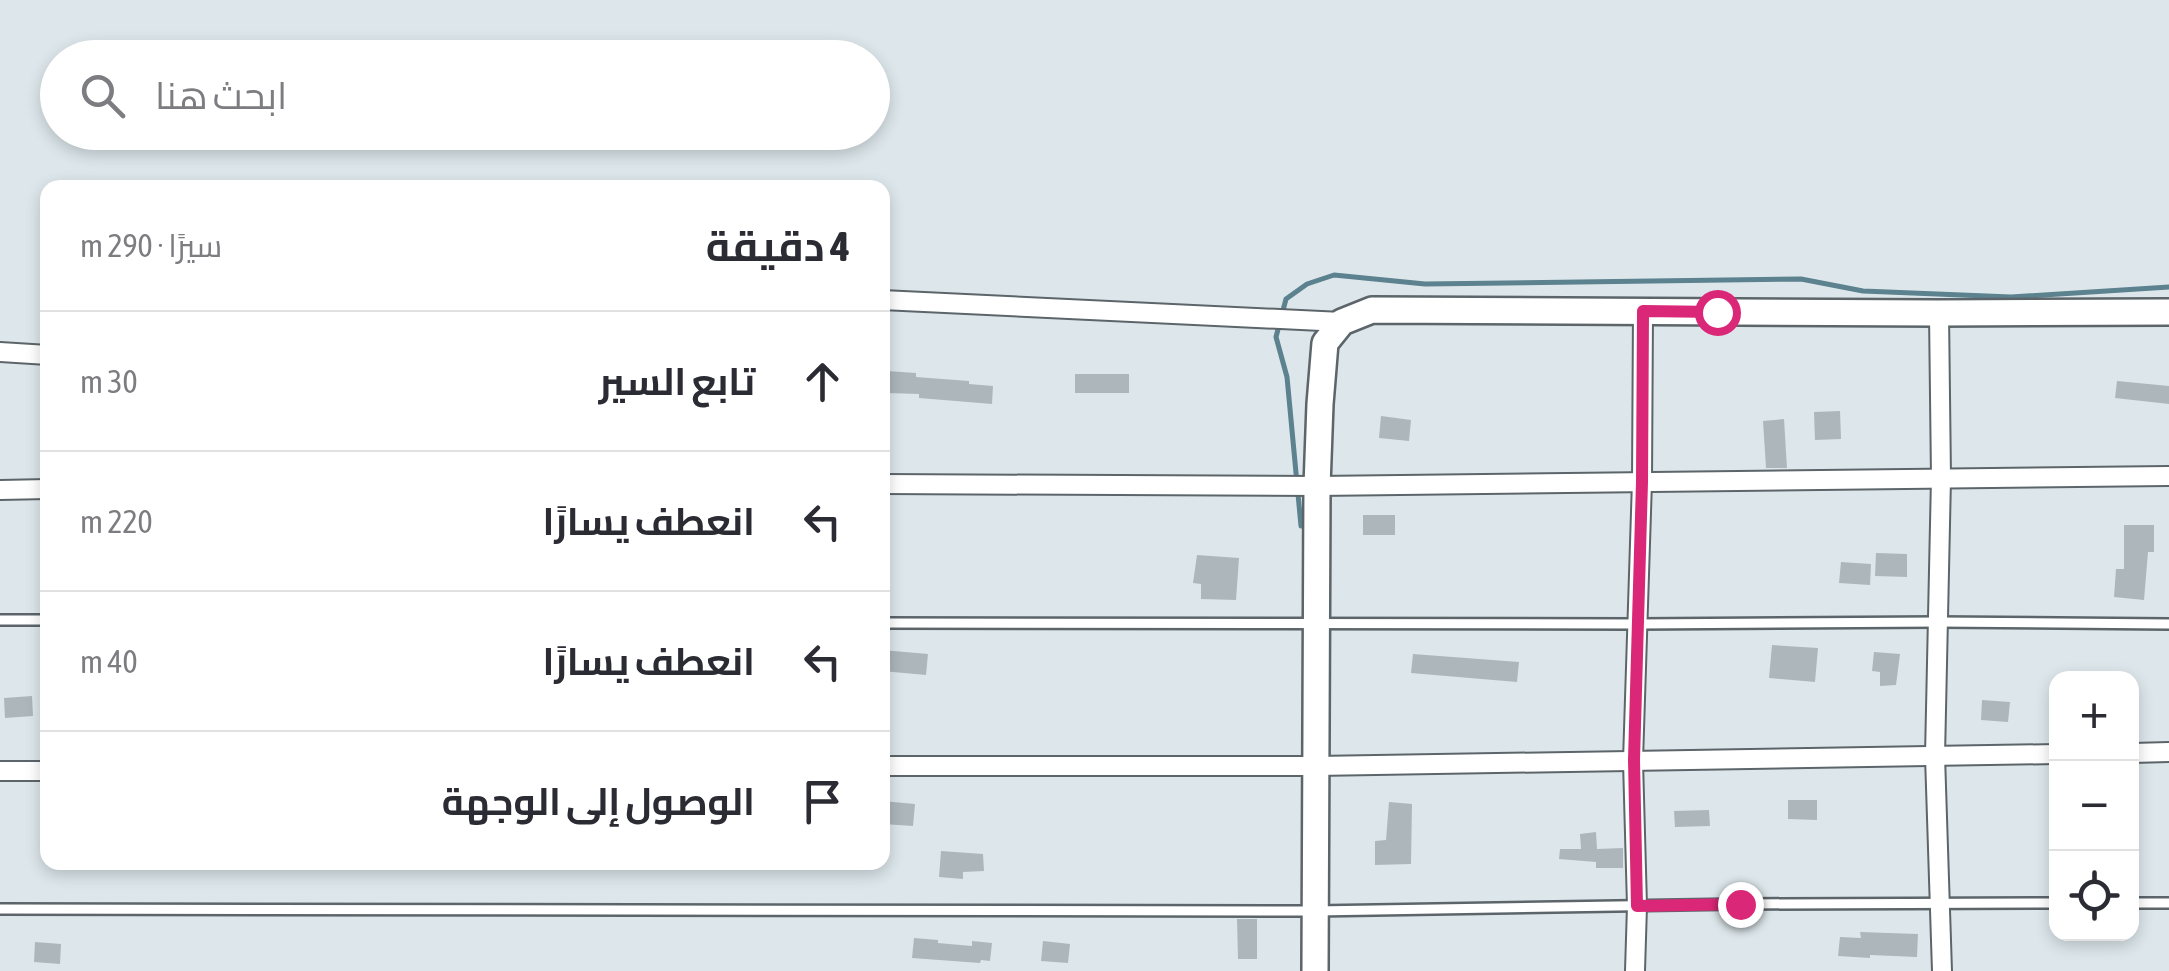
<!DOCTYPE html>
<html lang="ar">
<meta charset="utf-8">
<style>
:root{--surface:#fff;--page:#f2f2f3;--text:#2b2b33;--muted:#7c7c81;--line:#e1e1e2}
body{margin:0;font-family:"Asap Condensed",Cairo,sans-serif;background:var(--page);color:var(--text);direction:rtl}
.controls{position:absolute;right:30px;bottom:30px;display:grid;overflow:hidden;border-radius:20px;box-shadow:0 5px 15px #0003}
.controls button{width:90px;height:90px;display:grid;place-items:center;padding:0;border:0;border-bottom:2px solid var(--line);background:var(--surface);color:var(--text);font:50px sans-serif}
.stop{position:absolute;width:30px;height:30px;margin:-22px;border:8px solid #db2777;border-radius:50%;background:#fff}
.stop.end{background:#db2777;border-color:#fff;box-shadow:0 2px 10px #0008}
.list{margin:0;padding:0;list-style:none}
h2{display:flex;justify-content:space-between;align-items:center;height:130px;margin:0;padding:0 40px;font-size:42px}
h2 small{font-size:32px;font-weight:400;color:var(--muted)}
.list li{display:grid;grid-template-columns:65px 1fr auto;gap:30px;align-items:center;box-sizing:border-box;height:140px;padding:0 40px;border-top:2px solid var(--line)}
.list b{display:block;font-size:38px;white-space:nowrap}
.list em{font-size:32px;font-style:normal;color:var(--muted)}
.icon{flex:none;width:55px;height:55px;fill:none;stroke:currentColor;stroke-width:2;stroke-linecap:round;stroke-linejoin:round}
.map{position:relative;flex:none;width:2169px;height:971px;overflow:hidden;direction:ltr}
.search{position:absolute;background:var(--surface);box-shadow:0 5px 15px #0003;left:40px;top:40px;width:850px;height:110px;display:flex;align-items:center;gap:25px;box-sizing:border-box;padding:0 35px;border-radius:55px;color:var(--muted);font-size:38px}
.panel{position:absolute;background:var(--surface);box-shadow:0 5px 15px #0003;left:40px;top:180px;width:850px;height:690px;border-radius:20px;direction:rtl}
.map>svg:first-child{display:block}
</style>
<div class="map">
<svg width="2169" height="971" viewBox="0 0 2169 971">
<rect width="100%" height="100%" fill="#dde7eb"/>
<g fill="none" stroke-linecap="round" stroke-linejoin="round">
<path stroke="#5c818f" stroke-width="5" d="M 1301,526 L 1287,377 L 1276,337 L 1286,299 L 1307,284 L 1334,275 L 1425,284 L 1801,279 L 1863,291 L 2011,297 L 2169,287"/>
</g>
<g fill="#adb7bb">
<path d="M 887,371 L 916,373 L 916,377 L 969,381 L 969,384 L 993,386 L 992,404 L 919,398 L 919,394 L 886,393 Z"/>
<rect x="1075" y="374" width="54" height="19"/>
<path d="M 2117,381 L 2169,386 L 2169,404 L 2115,398 Z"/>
<path d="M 1840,411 L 1841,439 L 1815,440 L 1814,412 Z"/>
<path d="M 1381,416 L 1411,420 L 1409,441 L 1379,438 Z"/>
<path d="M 1784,419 L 1787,468 L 1766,468 L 1763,421 Z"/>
<rect x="1363" y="515" width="32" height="20"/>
<path d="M 2124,525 L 2154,525 L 2154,552 L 2148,552 L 2144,600 L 2114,597 L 2116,569 L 2124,569 Z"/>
<path d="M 1876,553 L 1907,554 L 1907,577 L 1875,576 Z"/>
<path d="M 1197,555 L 1239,558 L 1236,600 L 1201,599 L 1201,584 L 1193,583 Z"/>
<path d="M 1841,562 L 1871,564 L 1870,585 L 1839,583 Z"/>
<path d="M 1772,645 L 1818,648 L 1815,682 L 1769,678 Z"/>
<path d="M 882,650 L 928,654 L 926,675 L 882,671 Z"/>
<path d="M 1874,652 L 1900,654 L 1896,685 L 1880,686 L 1880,672 L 1872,671 Z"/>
<path d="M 1413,654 L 1519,662 L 1517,682 L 1411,673 Z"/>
<path d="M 32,696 L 33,716 L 5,718 L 4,698 Z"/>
<path d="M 1982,700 L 2010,702 L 2008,722 L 1981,720 Z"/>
<path d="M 1788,800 L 1817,800 L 1817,820 L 1788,819 Z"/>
<path d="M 882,801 L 915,804 L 913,826 L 883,824 Z"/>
<path d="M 1389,802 L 1412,804 L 1411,864 L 1375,865 L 1375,841 L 1386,840 Z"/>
<path d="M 1709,810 L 1710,826 L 1675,827 L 1674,811 Z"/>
<path d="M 1596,832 L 1597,849 L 1623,848 L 1623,868 L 1596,868 L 1596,862 L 1559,859 L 1560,849 L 1581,849 L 1580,834 Z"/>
<path d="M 941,851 L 983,854 L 984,871 L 963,872 L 963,879 L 939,877 Z"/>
<path d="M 1237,919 L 1257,919 L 1257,959 L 1238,959 Z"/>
<path d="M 1860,932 L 1918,934 L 1917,957 L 1870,955 L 1870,958 L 1838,956 L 1840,937 L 1861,938 Z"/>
<path d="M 914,938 L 938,940 L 938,943 L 972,946 L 972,941 L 992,943 L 990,961 L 981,960 L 980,963 L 912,958 Z"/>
<path d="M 1043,941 L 1070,944 L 1068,963 L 1041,961 Z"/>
<path d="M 35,942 L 61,944 L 60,964 L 34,962 Z"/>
</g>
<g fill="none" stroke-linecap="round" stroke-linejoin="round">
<g stroke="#5c6569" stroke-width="14">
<g id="lane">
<path d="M 0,620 L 48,620"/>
<path d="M 882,623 L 1638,624 L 1938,622 L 2169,624"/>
<path d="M 2132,903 L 2169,903"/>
<path d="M 0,909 L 1315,911 L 1740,904 L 2056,903"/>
</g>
</g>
<g stroke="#5c6569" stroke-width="22">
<g id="street">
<path d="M 882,300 L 1342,322"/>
<path d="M 1939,313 L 1941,478 L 1935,756 L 1942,971"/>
<path d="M 0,352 L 48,355"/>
<path d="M 882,484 L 1317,486 L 2169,476"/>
<path d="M 0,490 L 48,489"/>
<path d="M 2132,753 L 2169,752"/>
<path d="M 882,766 L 1316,766 L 2056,754"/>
<path d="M 0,771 L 48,771"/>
<path d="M 1635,971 L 1637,906 L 1633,761 L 1642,481 L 1643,311"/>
</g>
</g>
<g stroke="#5c6569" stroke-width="30">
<path id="secondary" d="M 1315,971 L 1317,486 L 1320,404 L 1325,343 L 1342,322 L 1372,310 L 1939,313 L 2169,312"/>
</g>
<use href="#lane" stroke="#fff" stroke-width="9"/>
<use href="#street" stroke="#fff" stroke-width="18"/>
<use href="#secondary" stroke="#fff" stroke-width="25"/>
</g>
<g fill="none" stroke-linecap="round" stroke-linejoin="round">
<path stroke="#db2777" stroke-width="12" d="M 1717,312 L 1643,311 L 1642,482 L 1634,760 L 1637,906 L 1740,904"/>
</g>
</svg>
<div class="controls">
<button>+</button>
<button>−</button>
<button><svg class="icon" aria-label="locate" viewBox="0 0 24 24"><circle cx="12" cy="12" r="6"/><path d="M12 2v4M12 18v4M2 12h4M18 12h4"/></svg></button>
</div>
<div class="stop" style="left:1717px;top:312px"></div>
<div class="stop end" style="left:1740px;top:904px"></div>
<div class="search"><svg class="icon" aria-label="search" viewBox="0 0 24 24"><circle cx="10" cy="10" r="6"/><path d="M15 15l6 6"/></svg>ابحث هنا</div>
<section class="panel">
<h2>4 دقيقة<small>سيرًا · 290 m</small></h2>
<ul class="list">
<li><svg class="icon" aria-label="ahead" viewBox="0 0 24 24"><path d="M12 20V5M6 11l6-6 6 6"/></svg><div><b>تابع السير</b></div><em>30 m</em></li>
<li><svg class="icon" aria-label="left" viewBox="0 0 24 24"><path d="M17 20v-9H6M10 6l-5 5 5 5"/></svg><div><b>انعطف يسارًا</b></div><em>220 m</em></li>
<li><svg class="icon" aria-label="left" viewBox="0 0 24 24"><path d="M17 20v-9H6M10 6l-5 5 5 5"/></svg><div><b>انعطف يسارًا</b></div><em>40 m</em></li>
<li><svg class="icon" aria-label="arrive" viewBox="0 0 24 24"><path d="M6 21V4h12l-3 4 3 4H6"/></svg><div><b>الوصول إلى الوجهة</b></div></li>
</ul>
</section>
</div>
